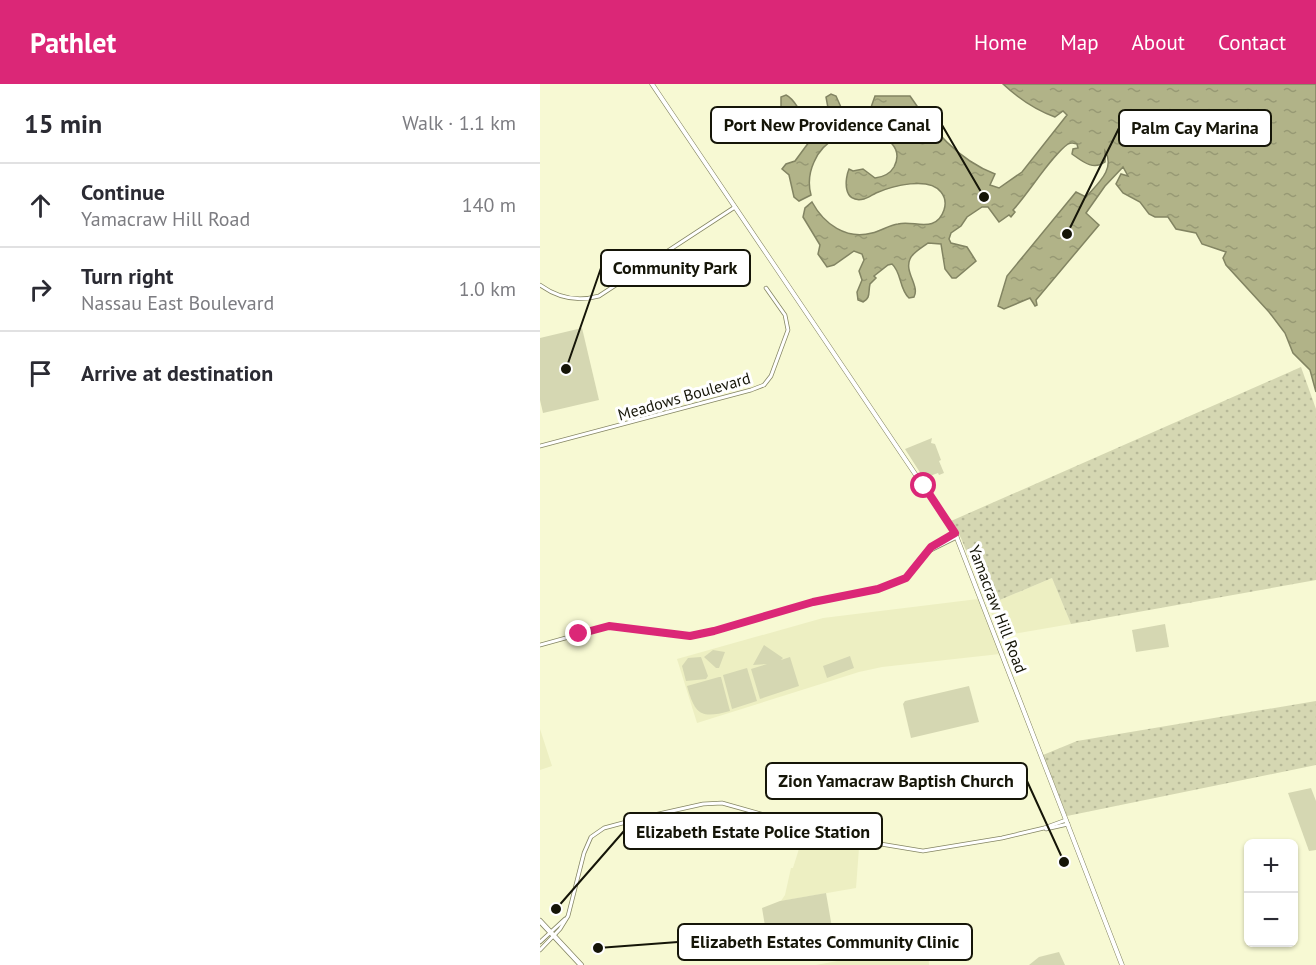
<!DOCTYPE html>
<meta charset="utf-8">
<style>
:root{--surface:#fff;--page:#f7f7f7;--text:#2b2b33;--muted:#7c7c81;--line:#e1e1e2;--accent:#db2777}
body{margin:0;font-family:"PT Sans",sans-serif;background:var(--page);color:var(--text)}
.controls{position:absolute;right:18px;bottom:18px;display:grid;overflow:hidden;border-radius:9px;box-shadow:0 2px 4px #0004}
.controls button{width:54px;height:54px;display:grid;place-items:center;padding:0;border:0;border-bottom:2px solid var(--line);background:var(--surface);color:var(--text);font:30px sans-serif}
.stop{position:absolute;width:18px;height:18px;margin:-14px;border:4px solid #db2777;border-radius:50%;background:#fff}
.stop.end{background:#db2777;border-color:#fff;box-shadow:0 2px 6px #0008}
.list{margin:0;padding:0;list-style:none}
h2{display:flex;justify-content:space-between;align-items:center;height:78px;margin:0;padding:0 24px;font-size:26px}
h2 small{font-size:20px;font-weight:400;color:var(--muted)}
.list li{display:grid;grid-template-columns:39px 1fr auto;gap:18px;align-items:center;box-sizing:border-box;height:84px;padding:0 24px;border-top:2px solid var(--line)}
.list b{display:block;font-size:22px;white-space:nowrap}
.list p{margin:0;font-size:20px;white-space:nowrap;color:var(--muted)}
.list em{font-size:20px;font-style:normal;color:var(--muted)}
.icon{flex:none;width:33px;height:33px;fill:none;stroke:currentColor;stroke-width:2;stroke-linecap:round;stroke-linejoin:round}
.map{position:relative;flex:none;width:776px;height:881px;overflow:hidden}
header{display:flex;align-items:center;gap:36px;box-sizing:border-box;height:84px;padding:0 30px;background:var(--accent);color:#fff}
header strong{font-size:28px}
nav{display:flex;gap:33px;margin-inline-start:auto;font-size:21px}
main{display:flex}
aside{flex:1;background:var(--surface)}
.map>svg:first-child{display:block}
</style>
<header>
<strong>Pathlet</strong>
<nav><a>Home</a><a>Map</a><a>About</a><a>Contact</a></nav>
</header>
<main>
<aside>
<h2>15 min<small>Walk · 1.1 km</small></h2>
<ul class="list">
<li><svg class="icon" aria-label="ahead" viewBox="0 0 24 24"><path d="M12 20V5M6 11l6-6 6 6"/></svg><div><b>Continue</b><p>Yamacraw Hill Road</p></div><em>140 m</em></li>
<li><svg class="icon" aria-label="right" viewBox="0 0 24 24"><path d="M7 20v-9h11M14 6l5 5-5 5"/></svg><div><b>Turn right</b><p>Nassau East Boulevard</p></div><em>1.0 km</em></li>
<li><svg class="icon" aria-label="arrive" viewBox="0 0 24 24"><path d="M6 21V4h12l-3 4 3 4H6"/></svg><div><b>Arrive at destination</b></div></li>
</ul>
</aside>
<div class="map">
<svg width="776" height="881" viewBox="0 0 776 881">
<defs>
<pattern id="grass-dots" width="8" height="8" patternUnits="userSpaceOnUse" patternTransform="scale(1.5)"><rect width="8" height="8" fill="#d5d7b2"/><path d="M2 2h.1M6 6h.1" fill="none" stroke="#b6b898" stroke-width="1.8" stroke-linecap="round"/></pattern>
<pattern id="water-ripples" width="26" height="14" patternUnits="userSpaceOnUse" patternTransform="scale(1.5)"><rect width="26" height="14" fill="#b1b388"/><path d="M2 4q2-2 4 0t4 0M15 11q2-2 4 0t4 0" fill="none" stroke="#979974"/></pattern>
</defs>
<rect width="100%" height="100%" fill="#f7f9d3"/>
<g fill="#edefc2">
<path d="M 512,494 L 531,540 L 461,552 L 448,521 Z"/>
<path d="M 438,515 L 460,570 L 342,583 L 319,588 L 157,639 L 137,575 L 283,534 Z"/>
<path d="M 0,645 L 12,682 L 0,686 Z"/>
<path d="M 266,750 L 319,764 L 316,804 L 241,817 L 245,811 L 251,784 L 253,784 L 263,752 Z"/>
<path d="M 388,860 L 389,881 L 276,881 Z"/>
</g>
<g fill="url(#grass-dots)">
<path d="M 761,283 L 776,325 L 776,496 L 531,540 L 512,494 L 448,521 L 421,454 L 411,437 Z"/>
<path d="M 776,617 L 776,681 L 527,732 L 503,671 L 537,657 Z"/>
</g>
<g fill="#d5d7b2">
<path d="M 42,244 L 59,316 L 3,329 L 0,316 L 0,254 Z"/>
<path d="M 392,354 L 391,359 L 395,360 L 401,376 L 399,377 L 404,389 L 399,391 L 398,389 L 387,393 L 381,390 L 365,365 Z"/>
<path d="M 625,540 L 629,563 L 596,568 L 592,546 Z"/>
<path d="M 224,561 L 243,574 L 241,576 L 250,573 L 259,602 L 220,615 L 211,585 L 227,580 L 213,581 Z"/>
<path d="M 173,566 L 185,568 L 179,584 L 176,584 L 164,573 Z"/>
<path d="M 310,572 L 314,584 L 287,594 L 283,582 Z"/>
<path d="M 161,573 L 168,592 L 166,595 L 146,597 L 142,582 L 148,574 Z"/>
<path d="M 207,584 L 217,617 L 192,625 L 183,591 Z"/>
<path d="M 179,593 L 181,593 L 190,627 C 161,635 155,631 147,602 Z"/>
<path d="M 429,602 L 439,638 L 371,654 L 363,620 L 365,617 Z"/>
<path d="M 771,704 L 776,717 L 776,766 L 769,767 L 748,709 Z"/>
<path d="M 286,809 L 294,855 L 293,860 L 229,870 L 224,850 L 226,848 L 222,824 L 240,817 Z"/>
<path d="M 519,868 L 525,881 L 489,881 L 499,873 Z"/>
</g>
<path fill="url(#water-ripples)" stroke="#828462" stroke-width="1.5" d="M 463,0 L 776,0 L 776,308 L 770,286 L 753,269 L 745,249 L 729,228 L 686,181 L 683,174 L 686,168 L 662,160 L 656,149 L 636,145 L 628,133 L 615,133 L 609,130 L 600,118 L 583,109 L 576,100 L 581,90 L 588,92 L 583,83 L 565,102 L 546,129 L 559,141 L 496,216 L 497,221 L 495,222 L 490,214 L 464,225 L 458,222 L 467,192 L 536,108 L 546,113 C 557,100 576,85 565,67 L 565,78 C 553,87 542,77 532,70 L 533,65 L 538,64 L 537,60 C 533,59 532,58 528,60 C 511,72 489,109 473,126 L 475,128 L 471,133 L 469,131 L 459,138 L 448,123 L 442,123 L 427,133 L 421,142 L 411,149 L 409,155 L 411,159 L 427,163 L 436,177 L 416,194 L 412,194 L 405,185 L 401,160 L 388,159 C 383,163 372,169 370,175 C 364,188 380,202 374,213 L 369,214 C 359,205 362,189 352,180 L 348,181 L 334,192 L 336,194 L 330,200 C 328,208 331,214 323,218 L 318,216 L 317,208 L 322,196 L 319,187 L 324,176 L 322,170 L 314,167 L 294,181 L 287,183 L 278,170 L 280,161 L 263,133 L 265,124 L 272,118 C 284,140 306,156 332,149 C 341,147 349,141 358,140 C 374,136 396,150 404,126 C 406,120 405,113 401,108 C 389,92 352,102 336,109 C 332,111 328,114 324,115 C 302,120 305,94 309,85 L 313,87 L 323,85 L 335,94 C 343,93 350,90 354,83 C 373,47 294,30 274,78 C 269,89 268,100 271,111 L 259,117 L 254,113 L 249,91 L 242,85 L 246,80 L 255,77 L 269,58 L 267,51 L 251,35 L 229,47 L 221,38 L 221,33 L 228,30 L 232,30 L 241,23 L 241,13 L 246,11 C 257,16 259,32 271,36 L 289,29 L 286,13 L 291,10 L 296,12 L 304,30 L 324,32 L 329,29 L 335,12 L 370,12 C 392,45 418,76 455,90 L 450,101 L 459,104 L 482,88 L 527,31 L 523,27 L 515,33 C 496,26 478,14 463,0 Z"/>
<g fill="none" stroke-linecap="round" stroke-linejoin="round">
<g stroke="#848563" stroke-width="4.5">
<g id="tertiary">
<path d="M 0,201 C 18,214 38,218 59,212 L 195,123"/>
<path d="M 0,362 L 211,306 L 224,301 L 231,292 L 248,246 L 245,231 L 226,204"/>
<path d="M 389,467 L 417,453"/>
<path d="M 0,561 L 69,542 L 150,552 L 174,547 L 273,518 L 338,505 L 366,494 L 391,463 L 415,449"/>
<path d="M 506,745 L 528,740"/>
<path d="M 0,858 L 25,835"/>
<path d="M 0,866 L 20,845 L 28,832 L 44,769 L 51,753 L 64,744 L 105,733 L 163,720 L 182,719 L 246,737 L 286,751 L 383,767 L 462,754 L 504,744 L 526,736"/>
</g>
</g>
<g stroke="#848563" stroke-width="5">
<path id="secondary" d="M 112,0 L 415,449 L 582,881"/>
</g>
<g stroke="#848563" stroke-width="6">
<path id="trunk" d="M 0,837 L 41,881"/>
</g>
<use href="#tertiary" stroke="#fff" stroke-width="3"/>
<use href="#secondary" stroke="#fff" stroke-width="4"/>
<use href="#trunk" stroke="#fff" stroke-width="4.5"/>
</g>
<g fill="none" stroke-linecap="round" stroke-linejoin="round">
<path stroke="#db2777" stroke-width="8" d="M 39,550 L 69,542 L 150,552 L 174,547 L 273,518 L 338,505 L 366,494 L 391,463 L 415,449 L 384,402"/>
</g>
<g text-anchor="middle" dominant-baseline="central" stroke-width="6" stroke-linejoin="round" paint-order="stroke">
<g font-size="16" fill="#151508" stroke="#fff">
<text transform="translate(144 312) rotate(-16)">Meadows Boulevard</text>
<text transform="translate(458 525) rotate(69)">Yamacraw Hill Road</text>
</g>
</g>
<path fill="none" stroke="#151508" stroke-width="2" d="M444 113L402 41M527 150L579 44M26 285L61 184M524 778L487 697M16 825L84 747M58 864L138 858"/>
<g fill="#151508" stroke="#fff" stroke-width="2">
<circle cx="444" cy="113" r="6"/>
<circle cx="527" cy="150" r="6"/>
<circle cx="26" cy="285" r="6"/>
<circle cx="524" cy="778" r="6"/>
<circle cx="16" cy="825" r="6"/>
<circle cx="58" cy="864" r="6"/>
</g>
<g fill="#fff" stroke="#151508" stroke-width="2">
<rect x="171" y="23" width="231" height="36" rx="6"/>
<rect x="579" y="26" width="152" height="36" rx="6"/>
<rect x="61" y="166" width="149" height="36" rx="6"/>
<rect x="226" y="679" width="261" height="36" rx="6"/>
<rect x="84" y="729" width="258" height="36" rx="6"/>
<rect x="138" y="840" width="294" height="36" rx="6"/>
</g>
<g font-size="18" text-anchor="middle" font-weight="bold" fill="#151508">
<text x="287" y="47">Port New Providence Canal</text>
<text x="655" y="50">Palm Cay Marina</text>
<text x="135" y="190">Community Park</text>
<text x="356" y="703">Zion Yamacraw Baptish Church</text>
<text x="213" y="754">Elizabeth Estate Police Station</text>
<text x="285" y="864">Elizabeth Estates Community Clinic</text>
</g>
</svg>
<div class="controls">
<button>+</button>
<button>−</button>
</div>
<div class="stop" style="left:384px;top:402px"></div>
<div class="stop end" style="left:39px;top:550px"></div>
</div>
</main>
